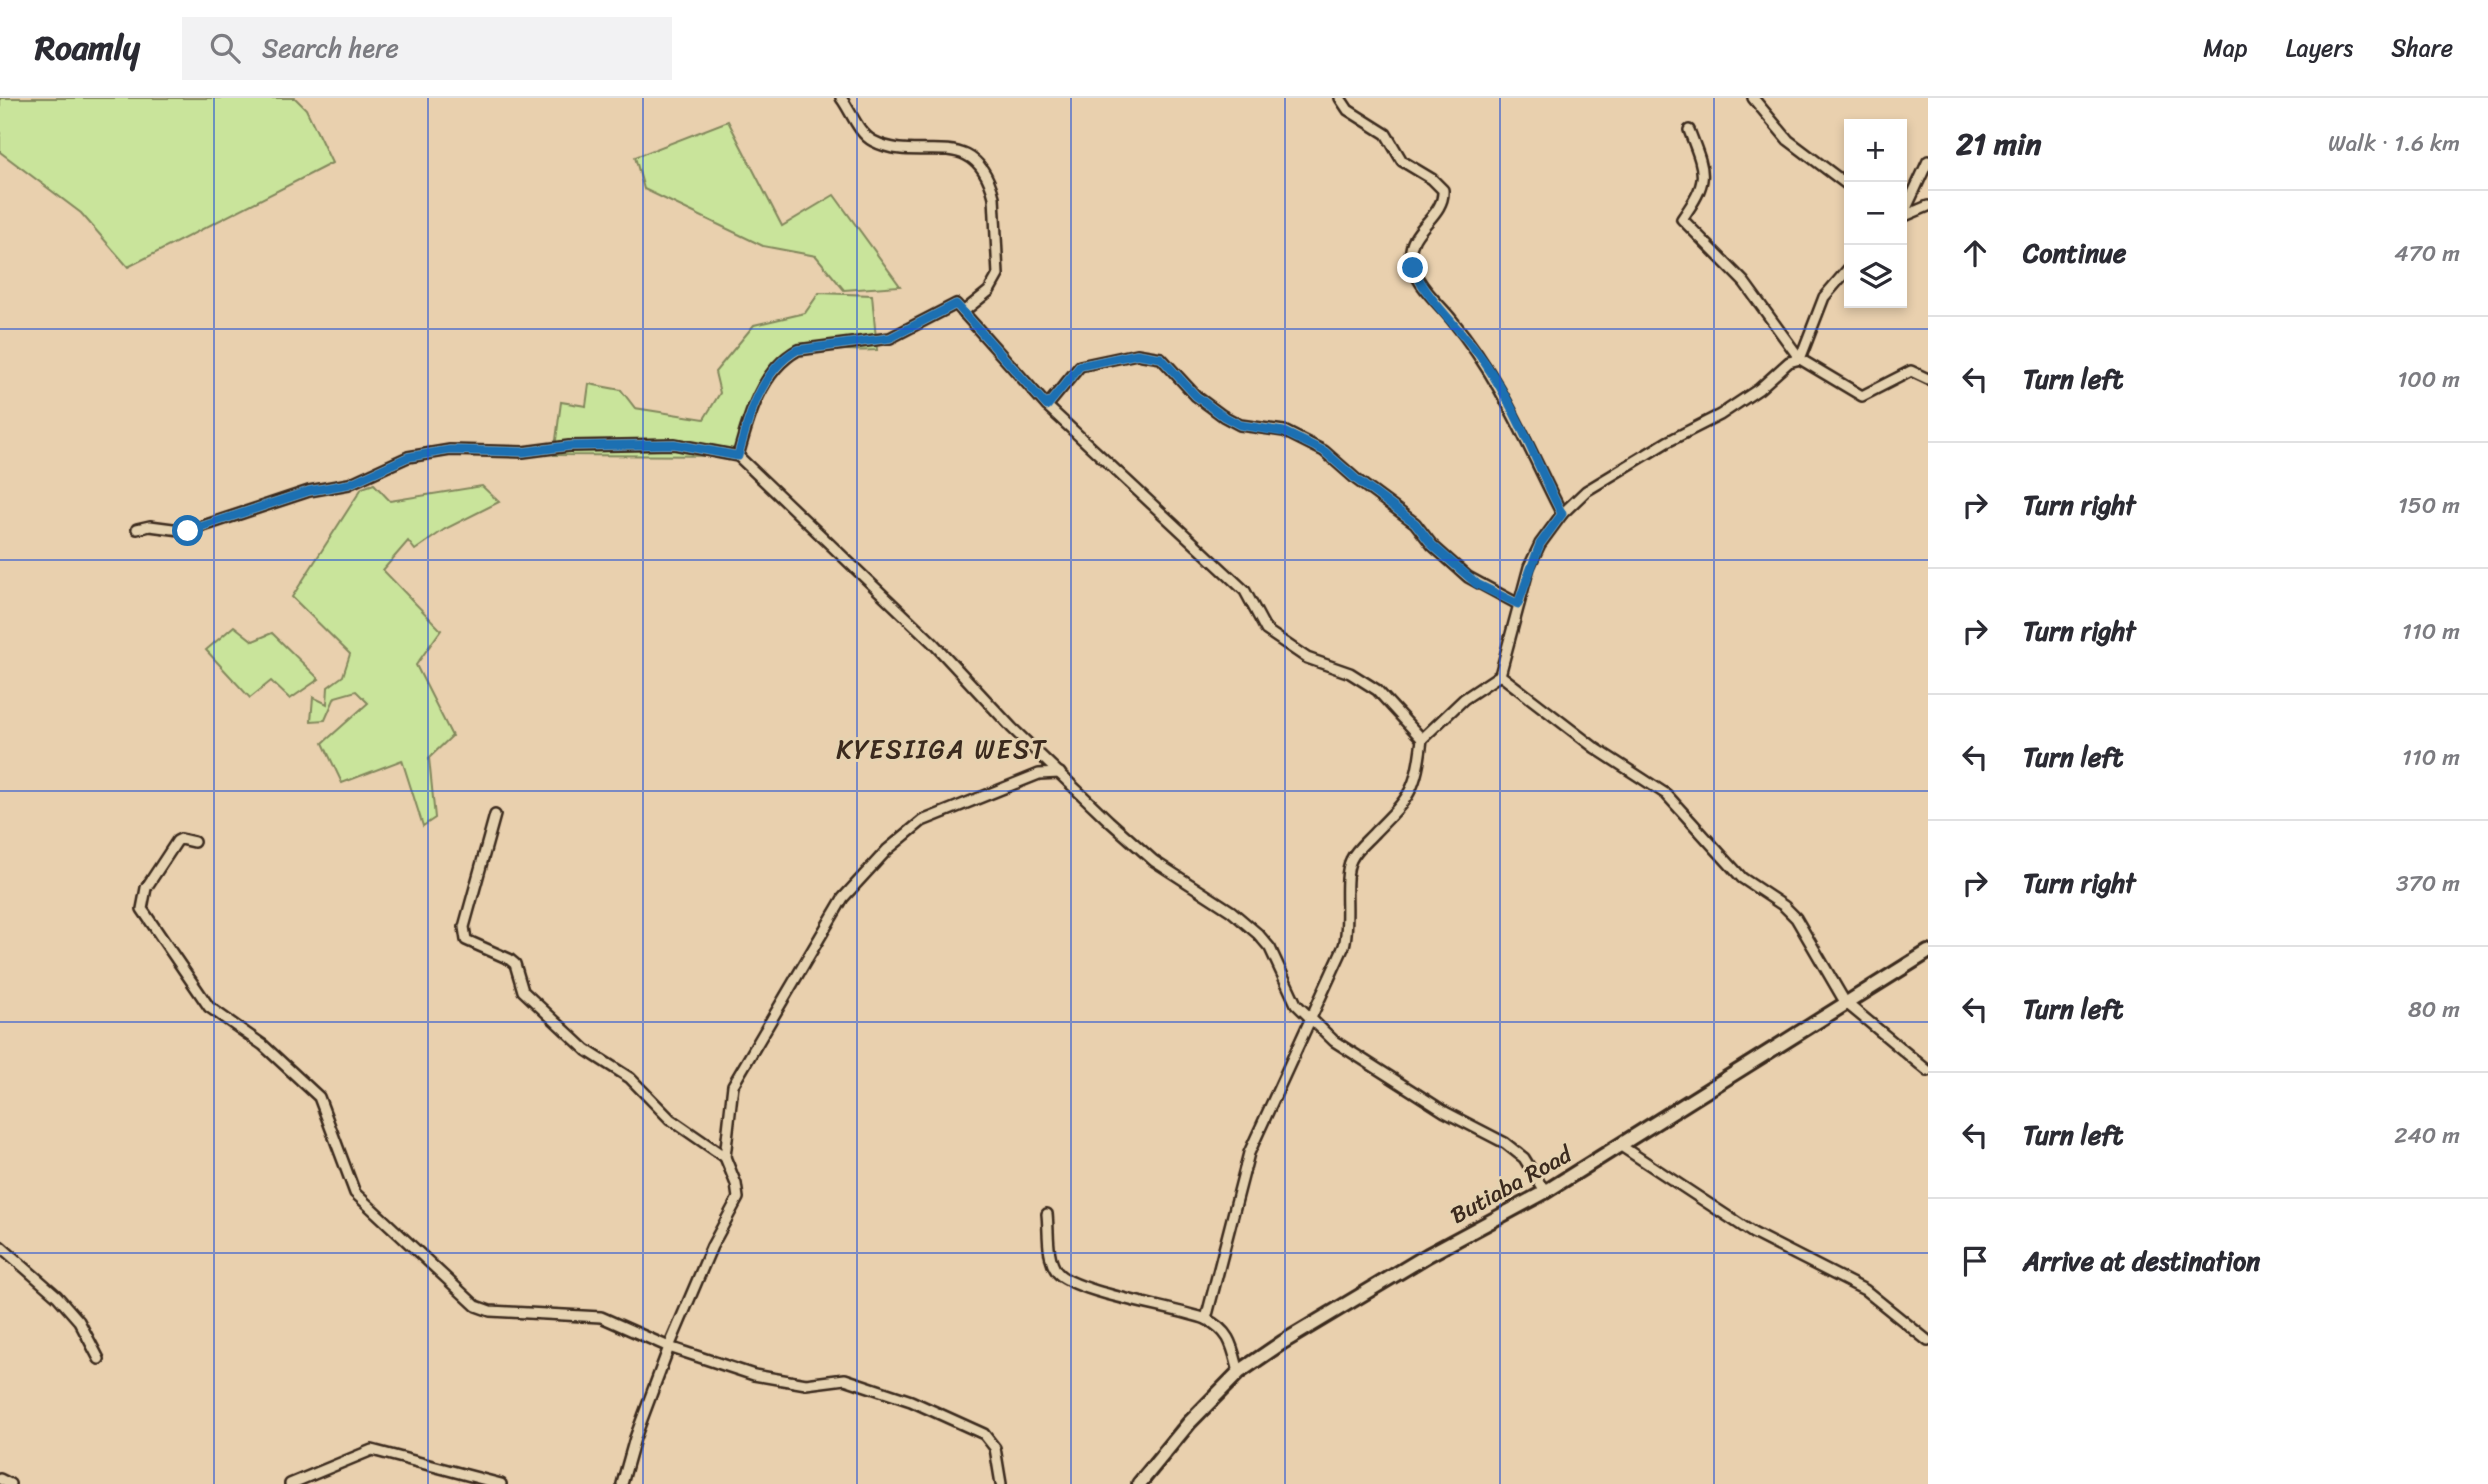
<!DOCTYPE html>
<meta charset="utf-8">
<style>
:root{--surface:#fff;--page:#f2f2f3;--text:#2b2b33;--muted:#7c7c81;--line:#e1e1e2}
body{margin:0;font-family:Sriracha,sans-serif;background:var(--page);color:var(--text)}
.controls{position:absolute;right:21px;top:21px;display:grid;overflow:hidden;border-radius:0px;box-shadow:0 4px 10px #0003}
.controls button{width:63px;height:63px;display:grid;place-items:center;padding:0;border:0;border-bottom:2px solid var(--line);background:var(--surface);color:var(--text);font:35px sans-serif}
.stop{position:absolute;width:21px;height:21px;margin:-16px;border:5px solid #1f6fb2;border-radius:50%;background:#fff}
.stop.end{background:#1f6fb2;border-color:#fff;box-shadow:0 2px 7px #0008}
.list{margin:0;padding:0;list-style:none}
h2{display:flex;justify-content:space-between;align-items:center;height:91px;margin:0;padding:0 28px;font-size:30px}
h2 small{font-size:23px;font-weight:400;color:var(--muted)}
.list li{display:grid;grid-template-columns:46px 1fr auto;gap:21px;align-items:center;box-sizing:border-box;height:126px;padding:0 28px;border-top:2px solid var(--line)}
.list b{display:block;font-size:26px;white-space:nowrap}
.list em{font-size:23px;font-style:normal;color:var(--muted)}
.icon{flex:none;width:38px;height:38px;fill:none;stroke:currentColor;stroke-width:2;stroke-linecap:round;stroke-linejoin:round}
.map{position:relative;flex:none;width:1928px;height:1386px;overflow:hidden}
header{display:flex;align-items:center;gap:42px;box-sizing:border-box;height:98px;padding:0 35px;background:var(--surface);border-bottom:2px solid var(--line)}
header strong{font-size:33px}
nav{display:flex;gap:38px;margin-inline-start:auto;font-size:24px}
.search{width:490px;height:63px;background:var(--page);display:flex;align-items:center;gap:18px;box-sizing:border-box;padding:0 24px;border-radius:0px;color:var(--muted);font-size:26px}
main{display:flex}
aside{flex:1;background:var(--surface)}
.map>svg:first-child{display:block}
</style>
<header>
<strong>Roamly</strong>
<div class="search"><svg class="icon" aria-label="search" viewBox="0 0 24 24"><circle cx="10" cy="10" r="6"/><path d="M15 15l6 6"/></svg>Search here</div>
<nav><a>Map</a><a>Layers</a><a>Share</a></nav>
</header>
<main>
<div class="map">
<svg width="1928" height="1386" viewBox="0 0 1928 1386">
<rect width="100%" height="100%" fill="#e9d0ae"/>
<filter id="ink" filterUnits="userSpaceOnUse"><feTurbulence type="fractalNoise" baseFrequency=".0143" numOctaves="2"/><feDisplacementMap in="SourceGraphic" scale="14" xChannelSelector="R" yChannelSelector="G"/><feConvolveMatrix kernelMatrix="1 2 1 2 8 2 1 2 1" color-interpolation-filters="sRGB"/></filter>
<g filter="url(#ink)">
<g fill="#c9e49b" stroke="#82875c" stroke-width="2">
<path d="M 0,0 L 295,0 L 306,11 L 332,65 L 128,169 L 81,115 L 0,54 Z"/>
<path d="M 728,23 L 782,128 L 834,97 L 900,188 L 844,192 L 816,158 L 763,148 L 644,91 L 635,59 Z"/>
<path d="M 819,195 L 872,197 L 877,252 C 854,254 833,250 811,251 C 767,253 748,325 738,358 L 554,357 L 561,304 L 586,308 L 589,286 L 621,292 L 635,310 L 704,321 L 720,295 L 715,274 L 754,227 L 805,215 Z"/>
<path d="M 374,386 L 390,403 L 482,388 L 499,404 L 445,431 L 415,452 L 408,443 L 383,472 L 441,532 L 416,567 L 452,638 L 429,660 L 435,720 L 423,728 L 402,662 L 342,685 L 323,645 L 368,605 L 356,593 L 335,599 L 325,622 L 311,623 L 313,599 L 327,606 L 328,589 L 343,578 L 350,556 L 292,499 L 362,390 Z"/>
<path d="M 234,528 L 253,543 L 272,535 L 319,581 L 290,601 L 271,583 L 250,600 L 206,552 Z"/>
</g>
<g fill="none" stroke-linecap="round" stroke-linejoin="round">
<g stroke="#3b2a1e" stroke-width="14">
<g id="street">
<path d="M 1340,0 L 1348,12 L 1386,36 L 1402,63 L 1432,81 L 1443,92 C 1445,119 1406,132 1411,161 C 1415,187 1437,203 1452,222 C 1503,284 1526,346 1562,416"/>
<path d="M 1753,0 L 1788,42 L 1849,88"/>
<path d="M 1689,32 C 1706,76 1710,81 1682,121 L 1744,184 L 1800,261 L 1862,298 L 1911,273 L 1928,281"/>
<path d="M 1902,119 L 1928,63"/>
<path d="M 1902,119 L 1928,108"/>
<path d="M 963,214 L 1047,308 L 1245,493 L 1266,532 L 1307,560 L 1350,575 L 1377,592 L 1422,641"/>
<path d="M 1800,261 L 1824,199 L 1849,170"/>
<path d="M 1047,308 L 1080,268 L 1137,256 L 1161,260 L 1196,298 L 1223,318 L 1240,327 L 1284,333 L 1324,353 L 1357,382 L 1415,425 L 1432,447 L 1468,479 L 1518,506"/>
<path d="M 738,358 C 748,321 761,272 798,252 L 890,240 L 956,206 L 963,214 L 989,193 L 998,177 L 994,99 C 975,23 920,68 873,43 C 858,35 851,13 841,0"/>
<path d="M 137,431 L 150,428 L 188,433 L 309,393 L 349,386 L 408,359 L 450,352 L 523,354 L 569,348 L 674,346 L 738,358 L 933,545 L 1012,630 L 1109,723 L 1154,763 L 1231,813 L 1258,836 L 1270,850 L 1296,906 L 1334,943 L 1445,1014 L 1505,1045 L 1524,1060 L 1545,1094"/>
<path d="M 1500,577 L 1595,650 L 1666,696 L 1742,780 L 1784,808 L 1796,820 L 1845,904 L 1928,973"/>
<path d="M 495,717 L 464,829 L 466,842 L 509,861 L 515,866 L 523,893 L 586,952 L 630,980 L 670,1021 L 725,1059"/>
<path d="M 194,744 L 181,741 L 177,743 L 146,790 L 142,811 L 209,909 L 263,947 L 319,999 L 355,1095 L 476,1208 L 490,1213 L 601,1219 L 669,1249 L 754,1277 L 806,1286 L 845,1281 L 911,1303 L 984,1336 L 995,1350 L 1001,1386"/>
<path d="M 1621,1048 L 1753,1135 L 1865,1192 L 1928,1243"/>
<path d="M 1047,1116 C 1049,1133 1046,1160 1057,1174 C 1072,1194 1176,1210 1206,1221"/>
<path d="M 0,1148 L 57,1198 L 79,1223 L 99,1261"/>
<path d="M 1239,1274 C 1232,1248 1231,1234 1206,1221 L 1249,1055 L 1344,848 C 1351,824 1342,780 1351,762 C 1356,751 1367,743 1375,734 C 1411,698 1416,692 1422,641 L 1464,601 L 1500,577 L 1529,469 L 1540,446 L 1562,416 L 1586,393 L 1667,344 L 1720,317 L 1759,291 L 1789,264 L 1800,261"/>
<path d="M 0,1381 L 10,1386"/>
<path d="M 290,1386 L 372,1352 L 501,1386"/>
<path d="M 622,1386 L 635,1340 L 669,1249 L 712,1148 L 738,1100 L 736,1086 L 725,1059 L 733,987 L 843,800 L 887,752 L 922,723 L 1039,676 L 1060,675"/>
</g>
</g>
<g stroke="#3b2a1e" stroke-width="18">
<path id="secondary" d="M 1139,1386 L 1189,1325 L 1239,1274 L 1283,1244 L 1428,1157 L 1545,1094 L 1928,854"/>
</g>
<use href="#street" stroke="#e5d2b0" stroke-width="9"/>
<use href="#secondary" stroke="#e5d2b0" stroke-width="12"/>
</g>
</g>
<g fill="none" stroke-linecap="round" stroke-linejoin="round" filter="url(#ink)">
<path stroke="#1f6fb2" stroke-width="9" d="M 188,433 L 309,393 L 349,386 L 408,359 L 450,352 L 523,354 L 569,348 L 674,346 L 738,358 C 748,321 761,272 797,252 L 890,240 L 956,206 L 1047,308 L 1080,268 L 1137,256 L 1161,260 L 1196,298 L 1223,318 L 1240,327 L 1284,334 L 1324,353 L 1357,382 L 1415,425 L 1432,447 L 1477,486 L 1518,506 L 1540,446 L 1562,416 C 1537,367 1518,314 1487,268 C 1465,234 1430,207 1413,170"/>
</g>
<path fill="none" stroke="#1d4ed8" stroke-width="2" stroke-opacity="0.55" d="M 214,0 L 214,1386M 428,0 L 428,1386M 643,0 L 643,1386M 857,0 L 857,1386M 1071,0 L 1071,1386M 1285,0 L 1285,1386M 1500,0 L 1500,1386M 1714,0 L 1714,1386M 0,231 L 1928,231M 0,462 L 1928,462M 0,693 L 1928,693M 0,924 L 1928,924M 0,1155 L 1928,1155"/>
<g text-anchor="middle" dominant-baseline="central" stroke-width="6" stroke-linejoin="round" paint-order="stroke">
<g font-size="23" fill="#3b2a1e" stroke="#e5d2b0">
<text transform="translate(1511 1087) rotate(-29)">Butiaba Road</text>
</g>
<g font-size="26" letter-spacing="2" fill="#3b2a1e" stroke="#e5d2b0">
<text x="942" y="651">KYESIIGA WEST</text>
</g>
</g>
</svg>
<div class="controls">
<button>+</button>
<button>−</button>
<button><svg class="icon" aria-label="layers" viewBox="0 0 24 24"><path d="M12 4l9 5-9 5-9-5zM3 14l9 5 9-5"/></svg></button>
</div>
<div class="stop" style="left:188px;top:433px"></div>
<div class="stop end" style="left:1413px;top:170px"></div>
</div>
<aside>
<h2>21 min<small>Walk · 1.6 km</small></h2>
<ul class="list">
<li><svg class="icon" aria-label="ahead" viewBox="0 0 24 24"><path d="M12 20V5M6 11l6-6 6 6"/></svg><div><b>Continue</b></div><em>470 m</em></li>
<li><svg class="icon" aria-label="left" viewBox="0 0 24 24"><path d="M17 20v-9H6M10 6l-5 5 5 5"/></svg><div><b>Turn left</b></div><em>100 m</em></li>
<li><svg class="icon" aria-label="right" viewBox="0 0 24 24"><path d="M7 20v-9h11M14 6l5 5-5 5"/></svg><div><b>Turn right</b></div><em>150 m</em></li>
<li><svg class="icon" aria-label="right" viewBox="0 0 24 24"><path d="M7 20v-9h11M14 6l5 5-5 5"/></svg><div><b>Turn right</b></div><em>110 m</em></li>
<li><svg class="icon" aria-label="left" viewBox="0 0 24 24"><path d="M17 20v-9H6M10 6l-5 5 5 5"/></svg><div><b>Turn left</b></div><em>110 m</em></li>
<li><svg class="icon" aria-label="right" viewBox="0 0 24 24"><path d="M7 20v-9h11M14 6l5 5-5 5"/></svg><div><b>Turn right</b></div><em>370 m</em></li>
<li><svg class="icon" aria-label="left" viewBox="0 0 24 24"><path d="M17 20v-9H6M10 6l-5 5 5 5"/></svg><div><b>Turn left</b></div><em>80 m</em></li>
<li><svg class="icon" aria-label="left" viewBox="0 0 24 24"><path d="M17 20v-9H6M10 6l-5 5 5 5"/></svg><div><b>Turn left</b></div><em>240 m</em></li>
<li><svg class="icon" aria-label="arrive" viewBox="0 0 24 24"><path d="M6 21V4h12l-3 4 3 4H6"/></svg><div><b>Arrive at destination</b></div></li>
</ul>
</aside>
</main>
